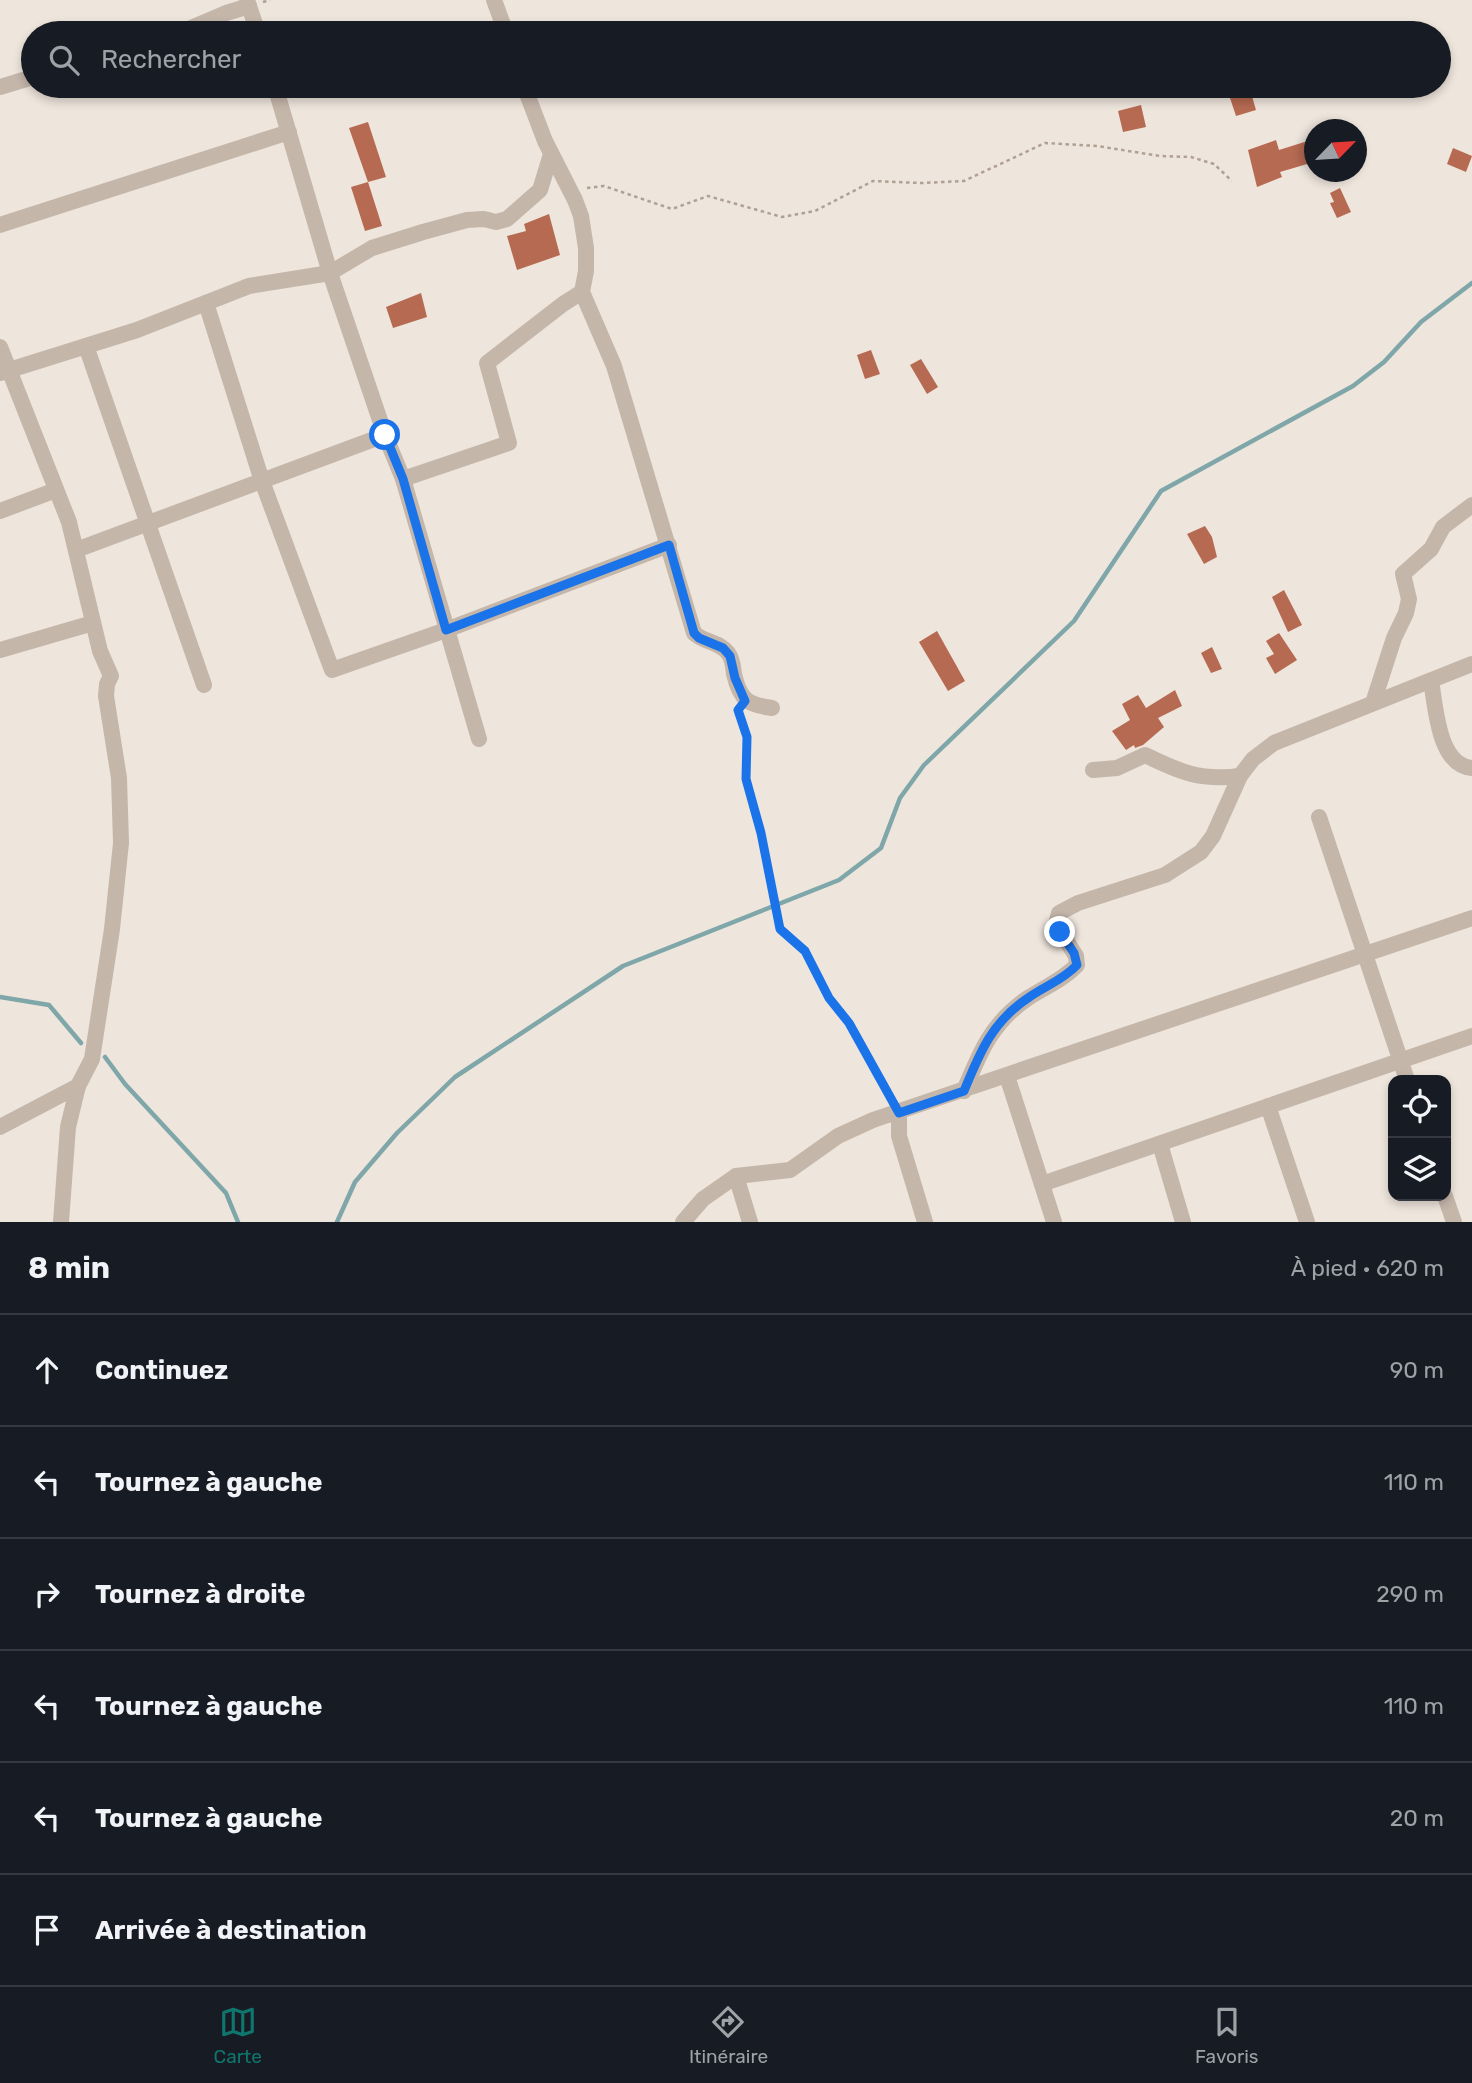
<!DOCTYPE html>
<html lang="fr">
<meta charset="utf-8">
<style>
:root{--surface:#171b24;--page:#20242c;--text:#f1f3f6;--muted:#9ea1a6;--line:#363941;--accent:#0f766e}
body{margin:0;font-family:Rubik,sans-serif;background:var(--page);color:var(--text)}
.controls{position:absolute;right:21px;bottom:21px;display:grid;overflow:hidden;border-radius:14px;box-shadow:0 4px 10px #0003}
.controls button{width:63px;height:63px;display:grid;place-items:center;padding:0;border:0;border-bottom:2px solid var(--line);background:var(--surface);color:var(--text);font:35px sans-serif}
.compass{position:absolute;left:1304px;top:119px;width:63px;height:63px;border-radius:50%;background:var(--surface);box-shadow:0 4px 10px #0003;rotate:65deg}
.stop{position:absolute;width:21px;height:21px;margin:-16px;border:5px solid #1a73e8;border-radius:50%;background:#fff}
.stop.end{background:#1a73e8;border-color:#fff;box-shadow:0 2px 7px #0008}
.list{margin:0;padding:0;list-style:none}
h2{display:flex;justify-content:space-between;align-items:center;height:91px;margin:0;padding:0 28px;font-size:30px}
h2 small{font-size:23px;font-weight:400;color:var(--muted)}
.list li{display:grid;grid-template-columns:46px 1fr auto;gap:21px;align-items:center;box-sizing:border-box;height:112px;padding:0 28px;border-top:2px solid var(--line)}
.list b{display:block;font-size:26px;white-space:nowrap}
.list em{font-size:23px;font-style:normal;color:var(--muted)}
.icon{flex:none;width:38px;height:38px;fill:none;stroke:currentColor;stroke-width:2;stroke-linecap:round;stroke-linejoin:round}
.map{position:relative;flex:none;width:1472px;height:1222px;overflow:hidden}
.search{position:absolute;background:var(--surface);box-shadow:0 4px 10px #0003;left:21px;right:21px;top:21px;height:77px;display:flex;align-items:center;gap:18px;box-sizing:border-box;padding:0 24px;border-radius:38px;color:var(--muted);font-size:26px}
.sheet{height:763px;background:var(--surface)}
nav{display:flex;justify-content:space-around;align-items:center;box-sizing:border-box;height:98px;border-top:2px solid var(--line);background:var(--surface);font-size:19px;color:var(--muted)}
nav a{display:grid;justify-items:center;gap:4px}
nav .on{color:var(--accent)}
.map>svg:first-child{display:block}
</style>
<div class="map">
<svg width="1472" height="1222" viewBox="0 0 1472 1222">
<rect width="100%" height="100%" fill="#eee5dc"/>
<g fill="none" stroke-linecap="round" stroke-linejoin="round">
<g stroke="#7fa6a8" stroke-width="4.5">
<path d="M 0,997 L 49,1005 L 81,1043"/>
<path d="M 105,1057 L 125,1084 L 226,1193 L 238,1222"/>
<path d="M 337,1222 L 355,1182 L 397,1133 L 455,1077 L 623,966 L 839,880 L 881,848 L 900,798 L 924,765 L 1074,621 L 1161,491 L 1353,386 L 1384,362 L 1421,322 L 1472,283"/>
</g>
</g>
<g fill="#b66a52">
<path d="M 1249,86 L 1256,110 L 1236,116 L 1228,92 Z"/>
<path d="M 1141,105 L 1146,127 L 1123,132 L 1118,111 Z"/>
<path d="M 368,122 L 386,177 L 368,182 L 349,128 Z"/>
<path d="M 1314,139 L 1314,162 L 1280,172 L 1282,177 L 1257,187 L 1248,150 L 1276,140 L 1279,150 Z"/>
<path d="M 1453,148 L 1472,156 L 1466,172 L 1447,164 Z"/>
<path d="M 368,182 L 382,226 L 365,231 L 351,187 Z"/>
<path d="M 1340,188 L 1351,212 L 1337,218 L 1330,203 L 1334,202 L 1330,193 Z"/>
<path d="M 549,214 L 560,255 L 517,270 L 507,236 L 526,231 L 524,224 Z"/>
<path d="M 421,293 L 427,317 L 393,328 L 386,307 Z"/>
<path d="M 871,350 L 880,374 L 865,379 L 857,355 Z"/>
<path d="M 921,359 L 938,387 L 927,394 L 910,365 Z"/>
<path d="M 1205,526 L 1212,537 L 1217,557 L 1204,564 L 1187,534 Z"/>
<path d="M 1284,590 L 1302,625 L 1288,632 L 1272,597 Z"/>
<path d="M 937,631 L 965,681 L 948,691 L 919,642 Z"/>
<path d="M 1279,633 L 1297,660 L 1275,674 L 1266,658 L 1274,654 L 1266,641 Z"/>
<path d="M 1212,647 L 1222,669 L 1211,673 L 1201,653 Z"/>
<path d="M 1175,690 L 1182,706 L 1158,718 L 1164,727 L 1143,745 L 1135,748 L 1134,745 L 1126,750 L 1112,731 L 1130,720 L 1122,704 L 1138,695 L 1146,708 Z"/>
</g>
<g fill="none" stroke-linecap="round" stroke-linejoin="round">
<g stroke="#b0a094" stroke-width="2.5" stroke-dasharray="3.5 3.5" stroke-linecap="butt">
<path d="M 263,2 L 270,0"/>
<path d="M 587,188 L 604,186 L 672,209 L 708,196 L 782,217 L 815,211 L 873,181 L 921,183 L 964,181 L 1045,143 L 1097,146 L 1160,156 L 1191,157 L 1214,164 L 1232,181"/>
<path d="M 739,714 L 747,737 L 746,779 L 761,833 L 780,929 L 805,951 L 829,998 L 849,1023 L 891,1097"/>
</g>
<g stroke="#c5b6aa" stroke-width="16">
<path d="M 247,0 L 258,33"/>
<path d="M 494,0 L 506,33"/>
<path d="M 179,33 L 226,13 L 249,6"/>
<path d="M 275,86 L 330,273 L 385,435 L 403,479 L 479,739"/>
<path d="M 524,86 L 545,141 L 575,200 L 581,216 L 586,248 L 586,271 L 582,292 L 614,366 L 694,633 C 703,642 720,642 728,653 C 733,659 733,667 734,674 C 740,700 748,705 772,708"/>
<path d="M 0,87 L 33,77"/>
<path d="M 0,225 L 289,132"/>
<path d="M 206,303 L 262,481 L 332,670 L 446,630 L 669,545"/>
<path d="M 86,346 L 204,685"/>
<path d="M 0,347 L 69,522 L 100,651 L 111,676 L 107,684 L 106,696 L 119,778 L 121,843 L 112,929 L 92,1059 L 78,1086 L 0,1127"/>
<path d="M 0,373 L 137,330 L 249,286 L 330,273 L 372,248 L 423,232 L 467,220 L 484,219 L 496,222 L 507,219 L 540,190 L 551,154"/>
<path d="M 403,479 L 509,443 L 487,363 L 563,304 L 582,292"/>
<path d="M 0,511 L 56,490"/>
<path d="M 76,550 L 385,435"/>
<path d="M 0,650 L 93,623"/>
<path d="M 1431,681 C 1436,708 1438,765 1472,768"/>
<path d="M 1373,703 L 1394,638 L 1406,613 L 1409,599 L 1403,574 L 1431,549 L 1443,527 L 1472,505"/>
<path d="M 1093,770 L 1117,768 L 1145,755 C 1180,772 1200,781 1240,776"/>
<path d="M 1319,817 L 1407,1080"/>
<path d="M 1007,1076 L 1054,1222"/>
<path d="M 964,1091 C 980,1052 992,1022 1028,998 C 1045,987 1063,980 1077,965 L 1076,956 L 1056,924 L 1059,913 L 1078,903 L 1165,875 L 1201,852 L 1213,836 L 1240,776 L 1253,759 L 1274,743 L 1472,664"/>
<path d="M 1268,1106 L 1307,1222"/>
<path d="M 899,1113 L 899,1136 L 925,1222"/>
<path d="M 1160,1144 L 1183,1222"/>
<path d="M 736,1176 L 750,1222"/>
<path d="M 1042,1184 L 1472,1036"/>
<path d="M 1445,1196 L 1454,1222"/>
<path d="M 61,1222 L 68,1127 L 78,1086"/>
<path d="M 683,1222 L 703,1199 L 736,1176 L 790,1170 L 838,1136 L 873,1120 L 1472,918"/>
</g>
</g>
<g fill="none" stroke-linecap="round" stroke-linejoin="round">
<path stroke="#1a73e8" stroke-width="9" d="M 385,435 L 403,479 L 446,630 L 669,545 L 694,633 L 699,638 L 723,648 L 730,656 L 735,678 L 745,701 L 738,710 L 747,737 L 746,779 L 761,833 L 780,929 L 805,951 L 829,998 L 849,1023 L 899,1113 L 964,1091 C 980,1052 992,1022 1028,998 C 1045,986 1063,980 1077,965 L 1074,953 L 1060,932"/>
</g>
</svg>
<div class="controls">
<button><svg class="icon" aria-label="locate" viewBox="0 0 24 24"><circle cx="12" cy="12" r="6"/><path d="M12 2v4M12 18v4M2 12h4M18 12h4"/></svg></button>
<button><svg class="icon" aria-label="layers" viewBox="0 0 24 24"><path d="M12 4l9 5-9 5-9-5zM3 14l9 5 9-5"/></svg></button>
</div>
<svg class="compass" viewBox="-18 -18 36 36"><path d="M0-13l5 13h-10z" fill="#e53935"/><path d="M0 13l5-13h-10z" fill="#9ea1a6"/></svg>
<div class="stop" style="left:385px;top:435px"></div>
<div class="stop end" style="left:1060px;top:932px"></div>
<div class="search"><svg class="icon" aria-label="search" viewBox="0 0 24 24"><circle cx="10" cy="10" r="6"/><path d="M15 15l6 6"/></svg>Rechercher</div>
</div>
<section class="sheet">
<h2>8 min<small>À pied · 620 m</small></h2>
<ul class="list">
<li><svg class="icon" aria-label="ahead" viewBox="0 0 24 24"><path d="M12 20V5M6 11l6-6 6 6"/></svg><div><b>Continuez</b></div><em>90 m</em></li>
<li><svg class="icon" aria-label="left" viewBox="0 0 24 24"><path d="M17 20v-9H6M10 6l-5 5 5 5"/></svg><div><b>Tournez à gauche</b></div><em>110 m</em></li>
<li><svg class="icon" aria-label="right" viewBox="0 0 24 24"><path d="M7 20v-9h11M14 6l5 5-5 5"/></svg><div><b>Tournez à droite</b></div><em>290 m</em></li>
<li><svg class="icon" aria-label="left" viewBox="0 0 24 24"><path d="M17 20v-9H6M10 6l-5 5 5 5"/></svg><div><b>Tournez à gauche</b></div><em>110 m</em></li>
<li><svg class="icon" aria-label="left" viewBox="0 0 24 24"><path d="M17 20v-9H6M10 6l-5 5 5 5"/></svg><div><b>Tournez à gauche</b></div><em>20 m</em></li>
<li><svg class="icon" aria-label="arrive" viewBox="0 0 24 24"><path d="M6 21V4h12l-3 4 3 4H6"/></svg><div><b>Arrivée à destination</b></div></li>
</ul>
</section>
<nav>
<a class="on"><svg class="icon" aria-label="map" viewBox="0 0 24 24"><path d="M3 6l6-2 6 2 6-2v14l-6 2-6-2-6 2zM9 4v14M15 6v14"/></svg>Carte</a>
<a><svg class="icon" aria-label="directions" viewBox="0 0 24 24"><path d="M12 3l9 9-9 9-9-9zM9 14v-3h6M13 9l2 2-2 2"/></svg>Itinéraire</a>
<a><svg class="icon" aria-label="saved" viewBox="0 0 24 24"><path d="M7 4h10v16l-5-4-5 4z"/></svg>Favoris</a>
</nav>
